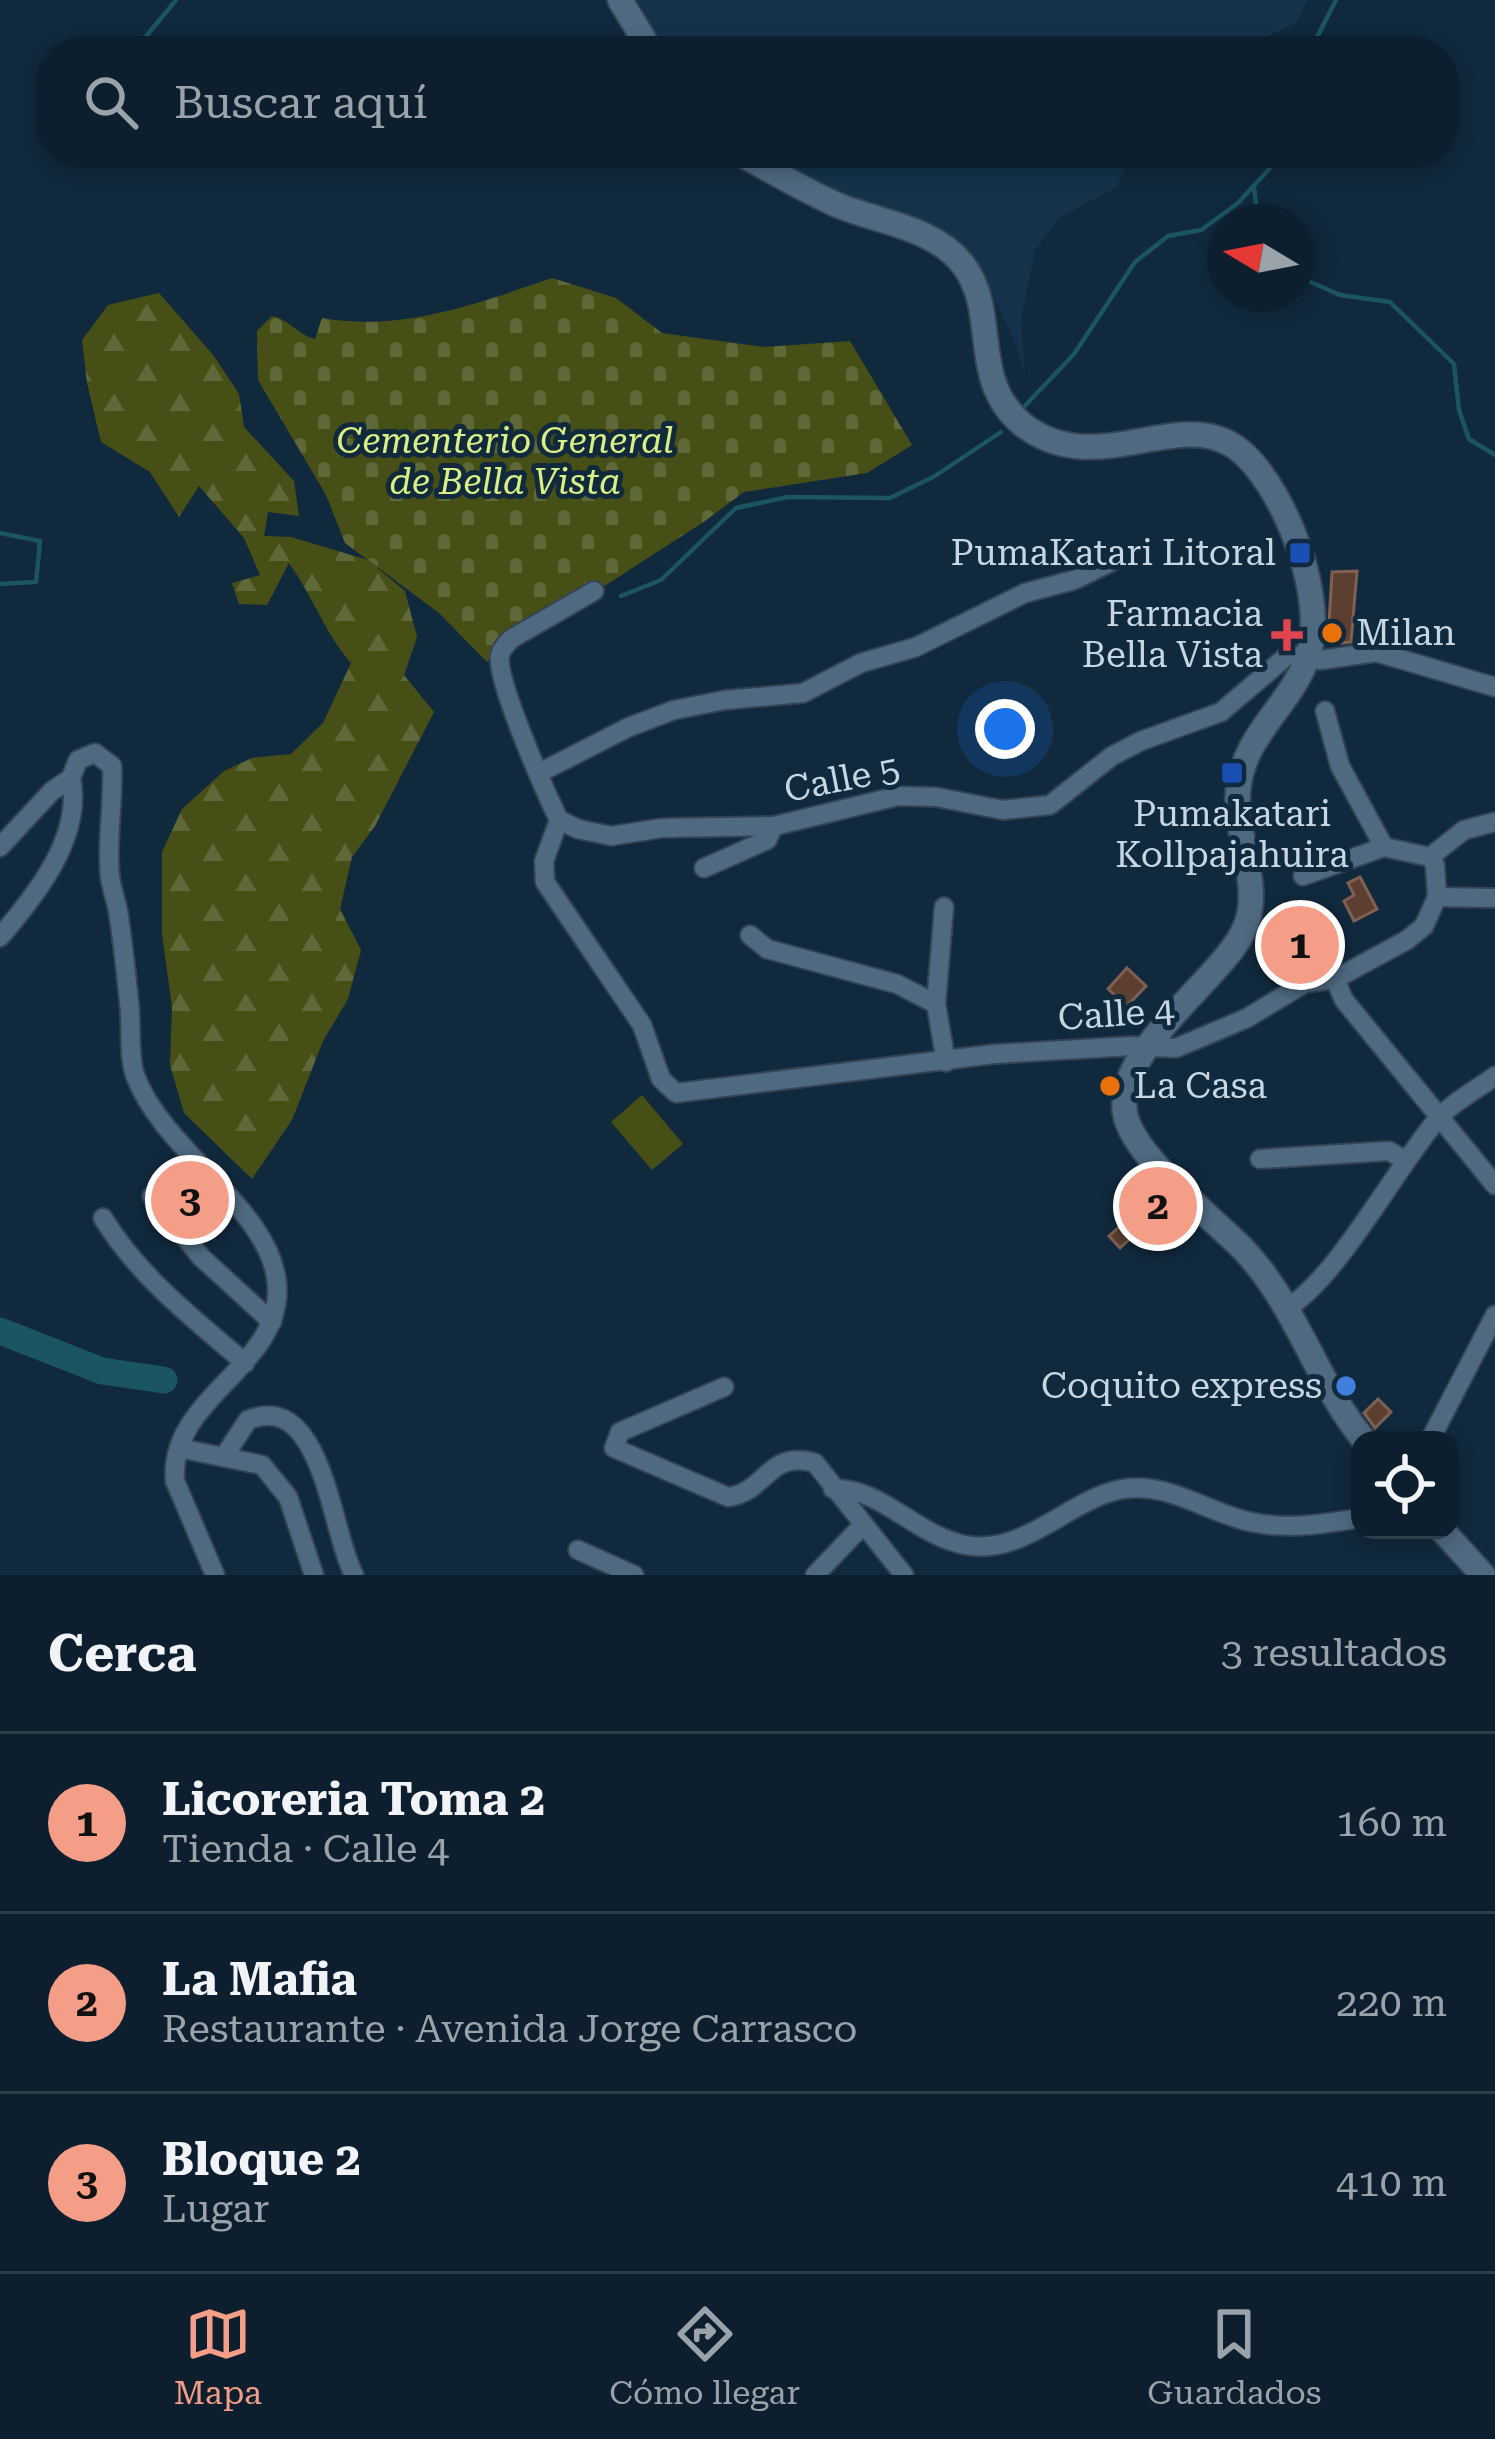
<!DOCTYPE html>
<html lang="es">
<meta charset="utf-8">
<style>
:root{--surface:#0d1f2e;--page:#1b2c3a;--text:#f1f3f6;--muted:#9aa2aa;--line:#2d3d4a;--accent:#f49e88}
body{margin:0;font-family:"Roboto Serif",serif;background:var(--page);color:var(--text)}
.controls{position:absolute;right:36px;bottom:36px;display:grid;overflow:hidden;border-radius:24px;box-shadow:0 6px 18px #0003}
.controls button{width:108px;height:108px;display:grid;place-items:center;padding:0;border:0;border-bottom:3px solid var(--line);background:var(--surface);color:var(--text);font:60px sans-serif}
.compass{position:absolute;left:1207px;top:204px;width:108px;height:108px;border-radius:50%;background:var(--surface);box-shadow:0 6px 18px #0003;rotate:280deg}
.you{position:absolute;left:1005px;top:729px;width:42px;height:42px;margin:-30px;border:9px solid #fff;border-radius:50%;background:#1a73e8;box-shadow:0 0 0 18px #1a73e833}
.badge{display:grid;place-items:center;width:78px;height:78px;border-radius:50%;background:var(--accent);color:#111;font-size:39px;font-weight:700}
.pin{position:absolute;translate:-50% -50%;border:6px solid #fff;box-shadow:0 3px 12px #0006}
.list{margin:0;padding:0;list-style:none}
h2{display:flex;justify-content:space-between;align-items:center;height:156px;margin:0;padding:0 48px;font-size:51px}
h2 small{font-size:39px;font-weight:400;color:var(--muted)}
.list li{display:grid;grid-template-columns:78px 1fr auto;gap:36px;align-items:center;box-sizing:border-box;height:180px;padding:0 48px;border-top:3px solid var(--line)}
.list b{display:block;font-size:45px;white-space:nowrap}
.list p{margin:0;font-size:39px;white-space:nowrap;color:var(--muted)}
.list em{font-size:39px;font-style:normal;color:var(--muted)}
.icon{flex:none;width:66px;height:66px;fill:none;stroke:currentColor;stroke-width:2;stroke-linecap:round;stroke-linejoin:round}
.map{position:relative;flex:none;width:1495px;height:1575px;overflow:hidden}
.search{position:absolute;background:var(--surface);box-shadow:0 6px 18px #0003;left:36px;right:36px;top:36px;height:132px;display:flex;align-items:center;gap:30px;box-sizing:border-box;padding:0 42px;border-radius:48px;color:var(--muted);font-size:45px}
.sheet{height:696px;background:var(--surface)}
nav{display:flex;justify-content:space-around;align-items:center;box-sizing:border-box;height:168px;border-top:3px solid var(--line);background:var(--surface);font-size:33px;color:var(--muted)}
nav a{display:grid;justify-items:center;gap:6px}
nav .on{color:var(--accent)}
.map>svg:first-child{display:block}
</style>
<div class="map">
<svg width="1495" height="1575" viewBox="0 0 1495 1575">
<defs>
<pattern id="forest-firs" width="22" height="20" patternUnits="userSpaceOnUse" patternTransform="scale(3)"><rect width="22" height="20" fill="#464f16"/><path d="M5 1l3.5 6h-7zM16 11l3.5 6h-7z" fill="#5f6838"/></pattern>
<pattern id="cemetery-stones" width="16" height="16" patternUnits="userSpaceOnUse" patternTransform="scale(3)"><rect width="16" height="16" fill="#464f16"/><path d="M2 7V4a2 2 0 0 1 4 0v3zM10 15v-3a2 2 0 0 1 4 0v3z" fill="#5f6838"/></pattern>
</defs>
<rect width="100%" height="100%" fill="#11293d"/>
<g fill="#14334b">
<path d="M 636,0 L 1308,0 L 1296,23 L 1235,51 L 666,51 Z"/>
<path d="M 767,153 L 1131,153 L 1117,187 L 1059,218 L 1035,250 L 1021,319 L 1025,375 L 1014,340 L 978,264 L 952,240 L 865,206 Z"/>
</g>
<path fill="#464f16" d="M 642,1095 L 683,1144 L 652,1170 L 611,1122 Z"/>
<path fill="url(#forest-firs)" d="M 159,293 L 214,356 L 239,394 L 244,427 L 294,481 L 299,516 L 268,512 L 264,536 L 291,537 L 368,560 L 405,591 L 417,637 L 404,675 L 434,712 L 375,826 L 352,857 L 340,909 L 361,950 L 348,999 L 323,1041 L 292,1120 L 252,1179 L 184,1113 L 170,1065 L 172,1007 L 162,934 L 162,852 L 182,809 L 224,771 L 252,758 L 291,754 L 323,723 L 351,663 C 325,633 312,595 289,563 L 267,605 L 239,604 L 232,583 L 260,575 L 244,538 L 199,486 L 179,517 L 150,472 L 101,442 L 87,383 L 82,340 L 108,305 Z"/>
<path fill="url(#cemetery-stones)" d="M 552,278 L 616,298 L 662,333 L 764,347 L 850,341 L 912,445 L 867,473 L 744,492 L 705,521 L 487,662 L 439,613 L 345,543 L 326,495 L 258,380 L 257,331 L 272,316 C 290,320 298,335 315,339 L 322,318 C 401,332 477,304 552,278 Z"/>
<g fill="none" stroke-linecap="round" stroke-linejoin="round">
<g stroke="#1a5561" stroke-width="4.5">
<path d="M 134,51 L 176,0"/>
<path d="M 1310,51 L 1336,0"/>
<path d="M 77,154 L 78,153"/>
<path d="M 1254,187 L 1258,222"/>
<path d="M 1297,276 L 1340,295 L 1390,302 L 1454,364 L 1459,410 L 1469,439 L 1495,455"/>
<path d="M 1021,410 L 1074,354 L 1135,262 L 1168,236 L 1201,230 L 1238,203 L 1284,153"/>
<path d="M 0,533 L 40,541 L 36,582 L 0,584"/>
<path d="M 621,596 L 661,580 L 736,508 L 788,497 L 890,498 L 935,476 L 1001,432"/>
</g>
<path stroke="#1a5561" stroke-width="27" d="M 0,1331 L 102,1371 L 164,1380"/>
</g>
<g fill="#5d3f32" stroke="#806052" stroke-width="3">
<path d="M 1357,571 L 1351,642 L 1335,644 L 1328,641 L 1332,572 Z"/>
<path d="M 1360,877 L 1377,909 L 1354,921 L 1344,901 L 1354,895 L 1348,883 Z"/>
<path d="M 1314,917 L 1323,939 L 1292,953 L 1282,930 Z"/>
<path d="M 1127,968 L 1146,986 L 1127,1006 L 1108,989 Z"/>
<path d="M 180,1168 L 224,1218 L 199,1232 L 157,1183 Z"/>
<path d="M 1157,1193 L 1167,1205 L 1120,1248 L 1109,1236 Z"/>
<path d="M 1378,1399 L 1391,1412 L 1375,1428 L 1364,1413 Z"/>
</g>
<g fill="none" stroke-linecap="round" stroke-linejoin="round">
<g stroke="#344455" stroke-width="22">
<g id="street">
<path d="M 594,591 L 511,639 C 506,645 502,647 500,655 C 495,679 546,793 559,820 L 544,861 L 545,882 L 642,1025 L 661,1079 L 676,1093 L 994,1054 L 1132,1046 L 1176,1048 L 1247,1018 L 1305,983 L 1335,979 L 1407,940 L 1424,926 L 1437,897 L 1435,865 L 1430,857 L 1384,847 L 1303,876"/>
<path d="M 1325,711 L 1340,766 L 1384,847"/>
<path d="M 541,772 L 629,727 L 674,710 L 725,700 L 803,693 L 861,663 L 916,647 L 1025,593 L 1074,580 L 1111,562"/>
<path d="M 559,820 L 578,829 L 611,836 L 662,828 L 774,826 L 898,796 L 936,797 L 1003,810 L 1050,805 L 1112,756 L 1141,741 L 1221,712 L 1288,655 L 1321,660 L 1376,652 L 1495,687"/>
<path d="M 0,847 L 52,791 L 71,778 L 78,760 L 95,753 L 112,766 C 114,802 106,840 110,876 C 111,888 116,899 118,911 C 123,942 126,972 129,1002 C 132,1025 128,1054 135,1075 C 163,1152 272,1209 277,1285 C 283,1367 168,1397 175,1481 L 215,1575"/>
<path d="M 1430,857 L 1464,830 L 1495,822"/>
<path d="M 704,868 L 767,840 L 774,826"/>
<path d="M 1437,897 L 1495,898"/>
<path d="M 944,907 L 936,1004 L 946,1062"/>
<path d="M 750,935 L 767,949 L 897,984 L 936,1004"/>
<path d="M 0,937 C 36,895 83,837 71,778"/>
<path d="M 1335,979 L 1344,1000 L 1495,1185"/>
<path d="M 1260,1159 L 1389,1151 L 1406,1161"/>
<path d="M 152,1196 L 201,1257 L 272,1322"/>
<path d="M 103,1218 C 139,1277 193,1318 245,1363"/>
<path d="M 1286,1309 C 1338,1277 1394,1171 1436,1121 C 1451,1103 1476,1090 1495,1076"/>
<path d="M 724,1387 L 620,1432 L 614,1448 L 728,1497 C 767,1492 768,1449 815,1463 L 904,1575"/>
<path d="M 1430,1440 L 1495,1315"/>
<path d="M 179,1448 L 262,1465 L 288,1497 L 314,1575"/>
<path d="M 225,1455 L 248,1420 C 323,1389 331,1533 354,1575"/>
<path d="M 833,1489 C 881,1487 915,1535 965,1545 C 1023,1556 1066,1502 1118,1490 C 1165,1479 1207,1513 1251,1522 C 1287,1530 1324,1524 1360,1518"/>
<path d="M 578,1550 L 634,1575"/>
<path d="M 815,1575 L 862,1526"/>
</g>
</g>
<g stroke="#344455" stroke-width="28">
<g id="secondary">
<path d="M 620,0 L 651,51"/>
<path d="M 739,153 C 770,170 802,189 835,204 C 876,222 936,227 964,266 C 999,313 969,380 1022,424 C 1098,485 1186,398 1245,455 C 1287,495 1327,600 1308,656 C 1291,706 1242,735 1238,792 C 1234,839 1266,890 1242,934 C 1215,984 1115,1051 1125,1113 C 1132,1156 1213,1218 1243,1249 C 1296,1304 1316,1382 1364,1440"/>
<path d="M 1442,1530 L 1483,1575"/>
</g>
</g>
<use href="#street" stroke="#4f6980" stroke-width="18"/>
<use href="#secondary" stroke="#4f6980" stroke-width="24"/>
</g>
<g fill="#1a4fb4" stroke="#11293d" stroke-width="4.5">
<rect x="1288" y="541" width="24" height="24" rx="6"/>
<rect x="1220" y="761" width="24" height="24" rx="6"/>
</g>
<g fill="#e8710a" stroke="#11293d" stroke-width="4.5">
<circle cx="1332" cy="633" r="12"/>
<circle cx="1110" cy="1086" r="12"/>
</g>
<path fill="#e0444e" stroke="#11293d" stroke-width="4.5" d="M1281 617h12v12h12v12h-12v12h-12v-12h-12v-12h12z"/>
<circle fill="#3f7fe0" stroke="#11293d" stroke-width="4.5" cx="1346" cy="1386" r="12"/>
<g text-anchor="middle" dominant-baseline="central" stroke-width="10" stroke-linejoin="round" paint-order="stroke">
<g font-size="36" font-style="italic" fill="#d9ee84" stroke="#11293d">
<text x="505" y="441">Cementerio General<tspan x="505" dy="41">de Bella Vista</tspan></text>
</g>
<g font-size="36" fill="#c7d6e3" stroke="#11293d" text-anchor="end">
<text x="1276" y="553">PumaKatari Litoral</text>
<text x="1263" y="614">Farmacia<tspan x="1263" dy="41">Bella Vista</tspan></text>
<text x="1356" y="633" text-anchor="start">Milan</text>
<text x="1232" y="814" text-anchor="middle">Pumakatari<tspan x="1232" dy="41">Kollpajahuira</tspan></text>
<text x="1134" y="1086" text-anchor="start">La Casa</text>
<text x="1322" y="1386">Coquito express</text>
</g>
<g font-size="36" fill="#c7d6e3" stroke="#11293d">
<text transform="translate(842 779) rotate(-11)">Calle 5</text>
<text transform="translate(1116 1014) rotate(-4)">Calle 4</text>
</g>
</g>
</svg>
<div class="controls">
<button><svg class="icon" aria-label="locate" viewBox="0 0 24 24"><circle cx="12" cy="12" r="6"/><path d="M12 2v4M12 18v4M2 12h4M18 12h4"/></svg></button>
</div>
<svg class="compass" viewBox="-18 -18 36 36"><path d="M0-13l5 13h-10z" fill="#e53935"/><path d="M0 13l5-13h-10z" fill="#9aa2aa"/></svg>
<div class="you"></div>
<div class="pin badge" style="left:1300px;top:945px">1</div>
<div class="pin badge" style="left:1158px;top:1206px">2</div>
<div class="pin badge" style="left:190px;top:1200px">3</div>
<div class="search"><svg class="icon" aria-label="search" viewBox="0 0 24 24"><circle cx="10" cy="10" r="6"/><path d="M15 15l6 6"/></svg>Buscar aquí</div>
</div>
<section class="sheet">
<h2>Cerca<small>3 resultados</small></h2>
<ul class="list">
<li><span class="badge">1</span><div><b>Licoreria Toma 2</b><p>Tienda · Calle 4</p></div><em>160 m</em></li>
<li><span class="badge">2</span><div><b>La Mafia</b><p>Restaurante · Avenida Jorge Carrasco</p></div><em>220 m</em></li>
<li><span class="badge">3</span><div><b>Bloque 2</b><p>Lugar</p></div><em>410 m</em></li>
</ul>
</section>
<nav>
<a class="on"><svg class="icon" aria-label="map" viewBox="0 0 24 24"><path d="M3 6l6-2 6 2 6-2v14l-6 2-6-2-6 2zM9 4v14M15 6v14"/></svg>Mapa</a>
<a><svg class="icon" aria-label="directions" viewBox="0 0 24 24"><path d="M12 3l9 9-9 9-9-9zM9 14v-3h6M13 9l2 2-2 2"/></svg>Cómo llegar</a>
<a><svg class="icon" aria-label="saved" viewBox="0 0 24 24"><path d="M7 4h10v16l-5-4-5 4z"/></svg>Guardados</a>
</nav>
